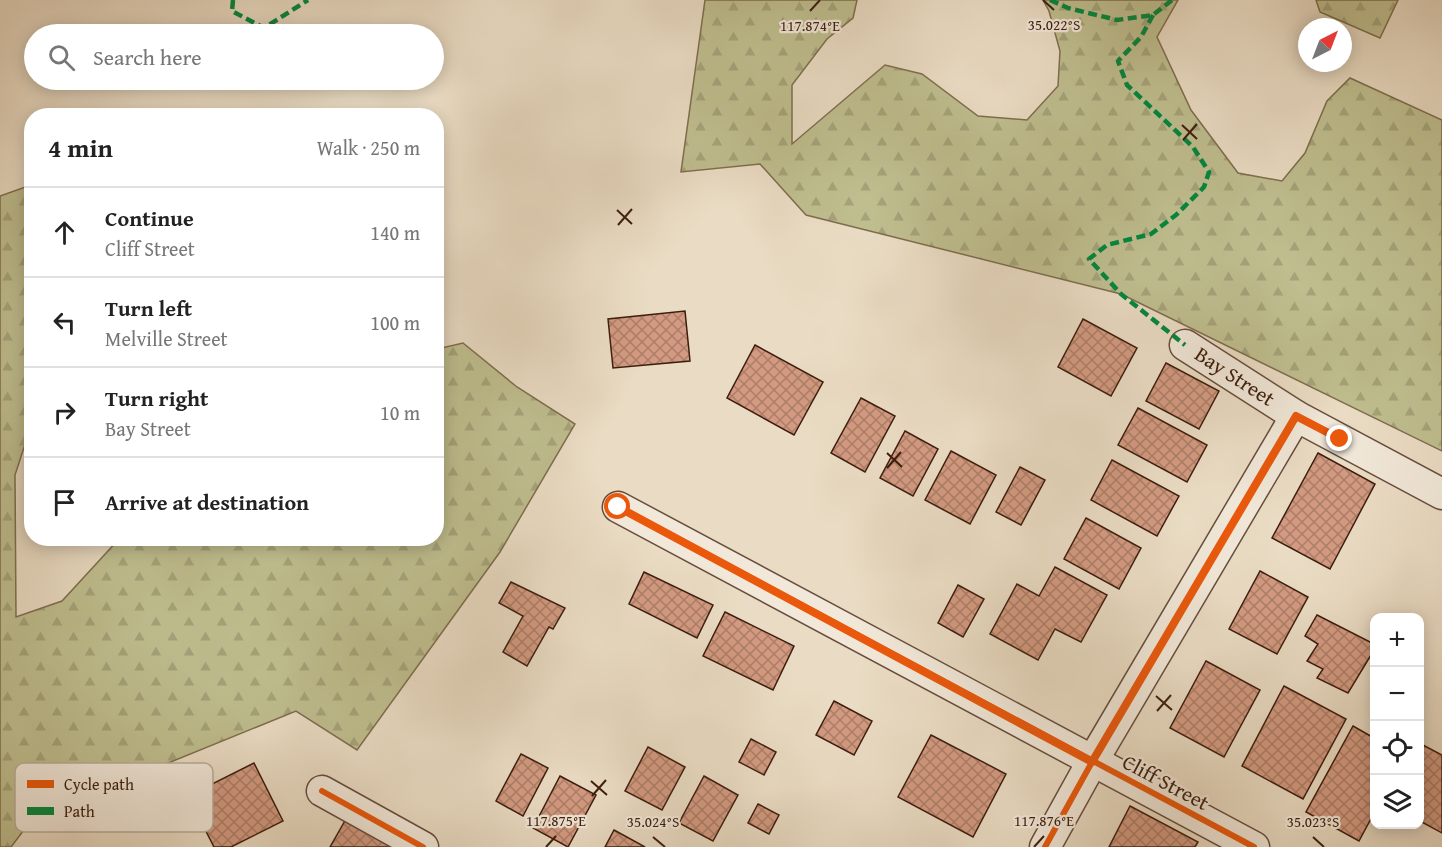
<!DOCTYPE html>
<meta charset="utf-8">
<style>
:root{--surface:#fff;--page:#f6f6f6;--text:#222;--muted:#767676;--line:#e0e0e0}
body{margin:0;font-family:"Gentium Book Plus",serif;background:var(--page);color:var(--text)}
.controls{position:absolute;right:18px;bottom:18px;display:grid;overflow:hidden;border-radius:12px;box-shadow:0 3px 15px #0003}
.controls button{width:54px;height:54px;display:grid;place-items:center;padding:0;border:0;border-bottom:2px solid var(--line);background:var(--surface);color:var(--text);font:30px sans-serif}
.compass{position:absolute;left:1298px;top:18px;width:54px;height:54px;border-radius:50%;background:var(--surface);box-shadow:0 3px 15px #0003;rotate:42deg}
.stop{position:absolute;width:18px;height:18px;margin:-14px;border:4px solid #ea580c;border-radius:50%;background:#fff}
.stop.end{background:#ea580c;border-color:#fff;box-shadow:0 2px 6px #0008}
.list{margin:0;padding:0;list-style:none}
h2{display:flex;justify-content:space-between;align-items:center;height:78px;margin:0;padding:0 24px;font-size:26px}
h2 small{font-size:20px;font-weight:400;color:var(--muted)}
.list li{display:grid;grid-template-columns:39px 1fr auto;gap:18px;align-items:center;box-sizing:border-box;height:90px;padding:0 24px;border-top:2px solid var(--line)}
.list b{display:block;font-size:22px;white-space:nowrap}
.list p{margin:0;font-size:20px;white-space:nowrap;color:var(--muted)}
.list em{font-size:20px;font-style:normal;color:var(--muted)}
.icon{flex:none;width:33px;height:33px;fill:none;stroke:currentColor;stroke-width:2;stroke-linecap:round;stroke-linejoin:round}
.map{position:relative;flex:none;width:1442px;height:847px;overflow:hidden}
.search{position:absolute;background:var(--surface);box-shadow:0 3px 15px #0003;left:24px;top:24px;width:420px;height:66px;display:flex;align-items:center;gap:15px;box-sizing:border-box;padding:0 21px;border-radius:33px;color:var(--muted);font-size:22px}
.panel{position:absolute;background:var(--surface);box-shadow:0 3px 15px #0003;left:24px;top:108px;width:420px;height:438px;border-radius:24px}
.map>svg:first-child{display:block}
</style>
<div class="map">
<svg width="1442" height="847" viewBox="0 0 1442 847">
<defs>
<pattern id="forest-firs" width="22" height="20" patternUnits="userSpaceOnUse" patternTransform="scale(1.5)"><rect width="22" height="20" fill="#bfbe8f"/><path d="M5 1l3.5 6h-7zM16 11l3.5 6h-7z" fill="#a5a37a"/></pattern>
<pattern id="building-cross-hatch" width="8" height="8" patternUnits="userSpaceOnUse" patternTransform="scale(1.5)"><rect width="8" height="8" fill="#d39a81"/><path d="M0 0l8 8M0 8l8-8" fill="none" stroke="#ac7d68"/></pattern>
</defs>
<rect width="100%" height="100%" fill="#eadcc4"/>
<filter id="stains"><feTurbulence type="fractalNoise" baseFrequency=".00333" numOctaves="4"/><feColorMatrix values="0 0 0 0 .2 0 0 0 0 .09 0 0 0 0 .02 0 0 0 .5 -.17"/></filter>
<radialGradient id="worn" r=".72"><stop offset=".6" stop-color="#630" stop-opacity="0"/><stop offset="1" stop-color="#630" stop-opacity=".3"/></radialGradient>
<g fill="url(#forest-firs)" stroke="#7e6e4e" stroke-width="1.5">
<path d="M 705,0 L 857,0 L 853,18 L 827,39 L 792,85 L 792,144 L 885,65 L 922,74 L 978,116 L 1027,120 L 1058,86 L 1060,51 L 1049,11 L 1043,0 L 1178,0 L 1157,37 L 1191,110 L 1238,173 L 1282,181 L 1305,153 L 1327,101 L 1350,78 L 1442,120 L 1442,451 L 1121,294 L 806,215 L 760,164 L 681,172 Z"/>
<path d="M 1316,0 L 1398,0 L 1380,38 L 1320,12 Z"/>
<path d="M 31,185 L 32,423 L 15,475 L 16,617 L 62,601 L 119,539 L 436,538 L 437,349 L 463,343 L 517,387 L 575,424 L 500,552 L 357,750 L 296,711 L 33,818 L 11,847 L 0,847 L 0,196 Z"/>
</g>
<g fill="url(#building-cross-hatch)" stroke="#3d1d0e" stroke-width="1.5">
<path d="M 685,311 L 690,361 L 613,368 L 608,319 Z"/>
<path d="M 1083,319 L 1137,348 L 1111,396 L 1058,367 Z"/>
<path d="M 755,345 L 823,382 L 794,435 L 727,398 Z"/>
<path d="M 1166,363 L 1219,391 L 1199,429 L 1146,401 Z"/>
<path d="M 861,398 L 895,416 L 865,472 L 831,453 Z"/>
<path d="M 1138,408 L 1207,445 L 1187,482 L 1118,445 Z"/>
<path d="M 905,431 L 938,449 L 913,496 L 880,478 Z"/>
<path d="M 951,451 L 996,475 L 970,524 L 925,500 Z"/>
<path d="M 1318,453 L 1375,484 L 1330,569 L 1272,538 Z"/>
<path d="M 1112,460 L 1179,496 L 1157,536 L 1091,500 Z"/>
<path d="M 1020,467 L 1045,480 L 1021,525 L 996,512 Z"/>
<path d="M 1086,518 L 1141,548 L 1119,589 L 1064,559 Z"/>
<path d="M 1055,567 L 1107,595 L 1081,642 L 1055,629 L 1038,660 L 990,634 L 1017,584 L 1039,596 Z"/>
<path d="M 1260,571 L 1308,597 L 1277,654 L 1229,629 Z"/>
<path d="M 644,572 L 713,605 L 697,638 L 629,604 Z"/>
<path d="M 511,582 L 565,608 L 553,629 L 549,627 L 527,666 L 503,652 L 523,616 L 499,603 Z"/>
<path d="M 958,585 L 984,599 L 963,637 L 938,623 Z"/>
<path d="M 725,612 L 794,646 L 773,690 L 703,656 Z"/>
<path d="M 1317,615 L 1374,644 L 1374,650 L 1348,693 L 1317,678 L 1323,669 L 1307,661 L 1318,644 L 1305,636 Z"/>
<path d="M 1206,661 L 1260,690 L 1224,757 L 1170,728 Z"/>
<path d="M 1284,686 L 1346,719 L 1303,799 L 1242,766 Z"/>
<path d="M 834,701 L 872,721 L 854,755 L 816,735 Z"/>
<path d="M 1353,726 L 1374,738 L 1374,813 L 1359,841 L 1306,812 Z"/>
<path d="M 931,735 L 1006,774 L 973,837 L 898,797 Z"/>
<path d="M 751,739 L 776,752 L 764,775 L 739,762 Z"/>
<path d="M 1421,744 L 1442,755 L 1442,833 L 1420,821 L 1420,747 Z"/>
<path d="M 648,747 L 685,767 L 662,810 L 625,791 Z"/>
<path d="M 521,754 L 548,768 L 523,816 L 496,801 Z"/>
<path d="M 254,763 L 283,821 L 231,847 L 214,847 L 188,796 Z"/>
<path d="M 560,776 L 596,795 L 568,847 L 533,828 Z"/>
<path d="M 704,776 L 738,795 L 713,841 L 679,823 Z"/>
<path d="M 758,804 L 779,815 L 769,834 L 748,823 Z"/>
<path d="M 1130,806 L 1198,842 L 1195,847 L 1109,847 Z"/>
<path d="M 346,819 L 391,847 L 330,847 Z"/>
<path d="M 614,830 L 645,847 L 605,847 Z"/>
</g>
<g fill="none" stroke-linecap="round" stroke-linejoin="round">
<g stroke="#684d3c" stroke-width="33">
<g id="minor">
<path d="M 1185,345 L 1296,416 L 1442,494"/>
<path d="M 618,507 L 1254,847"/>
<path d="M 322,791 L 423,847"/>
<path d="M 1045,847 L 1092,762 L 1296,416"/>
</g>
</g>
<use href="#minor" stroke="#f1e8d9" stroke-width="30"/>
<g stroke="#00873e" stroke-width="4.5" stroke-dasharray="9 4.5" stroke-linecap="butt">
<path d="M 233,0 L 232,11 L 264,28 L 308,0"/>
<path d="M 1050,0 L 1068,8 L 1117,20 L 1153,15 L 1172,0"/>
<path d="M 1153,15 L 1141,37 L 1118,61 L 1127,85 L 1193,147 L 1209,172 L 1204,187 L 1176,215 L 1151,234 L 1107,245 L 1089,259 L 1121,294 L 1185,345"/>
</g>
<g stroke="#f1e8d9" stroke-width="10">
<g id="cycleway">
<path d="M 618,507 L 1254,847"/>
<path d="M 322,791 L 423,847"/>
<path d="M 1045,847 L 1092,762 L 1296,416"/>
</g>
</g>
<use href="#cycleway" stroke="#e8590c" stroke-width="6"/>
</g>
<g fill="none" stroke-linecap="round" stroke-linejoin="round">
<path stroke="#ea580c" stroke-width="8" d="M 618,507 L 1092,762 L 1296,416 L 1340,439"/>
</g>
<path fill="none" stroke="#3d1d0e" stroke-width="2" d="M 1043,0 L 1054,10M 810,11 L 820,0M 1182,125 L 1197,139M 1183,140 L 1197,124M 617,210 L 632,224M 618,225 L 632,209M 887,453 L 902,467M 887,468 L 901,452M 1156,696 L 1172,710M 1157,711 L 1171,695M 591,781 L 607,795M 592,796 L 606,780M 653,837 L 665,847M 1313,837 L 1324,847M 546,847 L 556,836M 1034,847 L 1044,836"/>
<g text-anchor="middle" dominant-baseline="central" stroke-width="4.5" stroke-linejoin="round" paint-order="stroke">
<g font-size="21" fill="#3d1d0e" stroke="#f1e8d9">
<text transform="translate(1235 376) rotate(33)">Bay Street</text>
<text transform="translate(1166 782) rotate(28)">Cliff Street</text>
</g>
</g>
<rect x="15" y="763" width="198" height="69" rx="9" fill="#f1e8d9" stroke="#bbab9c" stroke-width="1.5"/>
<rect x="27" y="780" width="27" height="8" fill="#e8590c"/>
<rect x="27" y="807" width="27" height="8" fill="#00873e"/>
<g font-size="16" fill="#3d1d0e">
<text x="64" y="790">Cycle path</text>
<text x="64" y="817">Path</text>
</g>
<g font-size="15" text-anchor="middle" fill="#3d1d0e" stroke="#f1e8d9" stroke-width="4.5" stroke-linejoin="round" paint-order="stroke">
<text x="1054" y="30">35.022°S</text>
<text x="810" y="31">117.874°E</text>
<text x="556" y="826">117.875°E</text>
<text x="1044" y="826">117.876°E</text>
<text x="653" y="827">35.024°S</text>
<text x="1313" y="827">35.023°S</text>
</g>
<rect width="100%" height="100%" filter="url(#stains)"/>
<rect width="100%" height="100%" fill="url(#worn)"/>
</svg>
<div class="controls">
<button>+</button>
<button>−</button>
<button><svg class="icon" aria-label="locate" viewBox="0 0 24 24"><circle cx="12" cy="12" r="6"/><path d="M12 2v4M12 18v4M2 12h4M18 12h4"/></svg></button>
<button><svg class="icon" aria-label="layers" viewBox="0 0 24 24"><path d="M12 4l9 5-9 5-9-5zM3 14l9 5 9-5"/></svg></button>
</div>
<svg class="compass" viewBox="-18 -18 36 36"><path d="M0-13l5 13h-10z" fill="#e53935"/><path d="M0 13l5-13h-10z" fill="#767676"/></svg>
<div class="stop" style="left:618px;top:507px"></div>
<div class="stop end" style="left:1340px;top:439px"></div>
<div class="search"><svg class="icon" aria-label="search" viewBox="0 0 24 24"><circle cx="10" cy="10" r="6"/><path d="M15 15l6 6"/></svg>Search here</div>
<section class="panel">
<h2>4 min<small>Walk · 250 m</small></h2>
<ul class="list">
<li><svg class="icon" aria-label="ahead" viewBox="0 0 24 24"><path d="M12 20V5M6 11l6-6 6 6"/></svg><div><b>Continue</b><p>Cliff Street</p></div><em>140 m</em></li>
<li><svg class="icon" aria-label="left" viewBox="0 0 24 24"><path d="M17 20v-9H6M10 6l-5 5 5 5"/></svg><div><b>Turn left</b><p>Melville Street</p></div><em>100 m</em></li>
<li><svg class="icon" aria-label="right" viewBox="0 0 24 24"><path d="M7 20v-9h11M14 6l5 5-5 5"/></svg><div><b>Turn right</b><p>Bay Street</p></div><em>10 m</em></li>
<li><svg class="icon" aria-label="arrive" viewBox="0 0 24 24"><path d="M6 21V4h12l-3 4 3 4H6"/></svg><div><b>Arrive at destination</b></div></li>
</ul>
</section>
</div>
